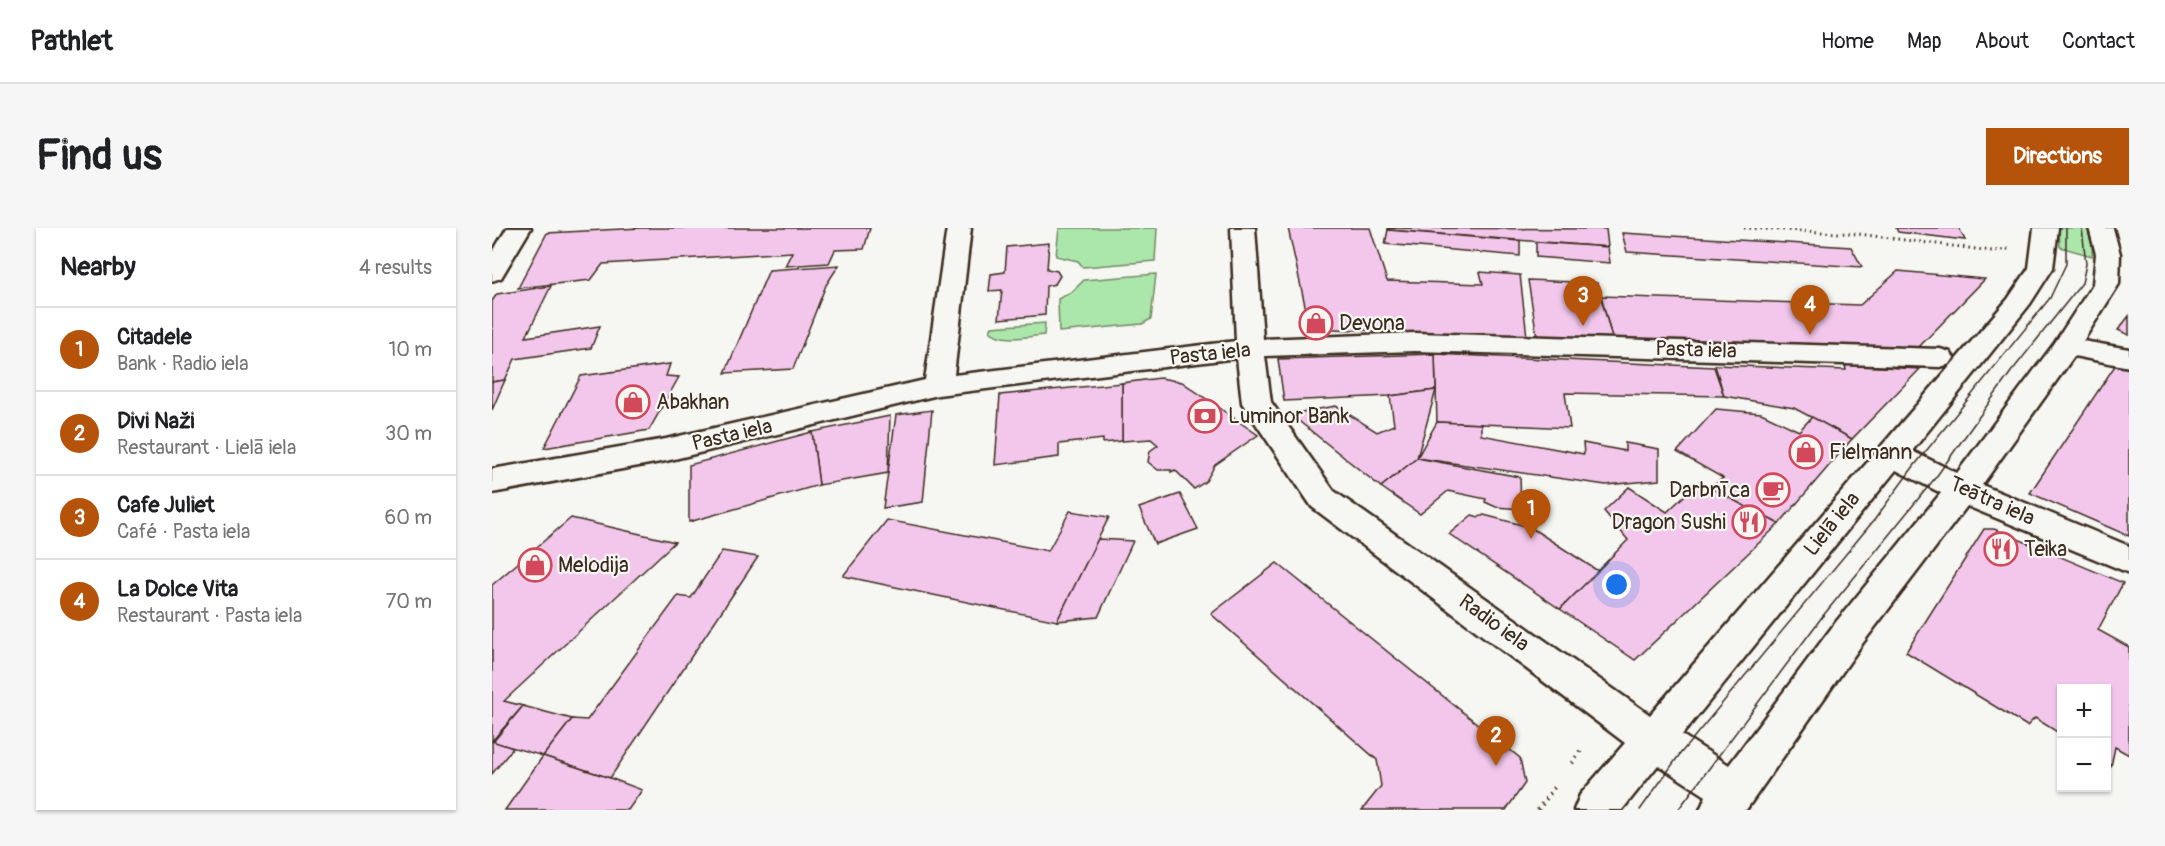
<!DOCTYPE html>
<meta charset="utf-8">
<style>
:root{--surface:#fff;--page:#f6f6f6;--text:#202124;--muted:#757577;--line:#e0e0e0;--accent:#b45309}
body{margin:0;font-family:Pangolin,sans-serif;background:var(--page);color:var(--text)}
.controls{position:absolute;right:18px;bottom:18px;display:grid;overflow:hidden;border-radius:0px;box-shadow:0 2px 4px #0004}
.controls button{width:54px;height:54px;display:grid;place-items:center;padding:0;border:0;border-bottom:2px solid var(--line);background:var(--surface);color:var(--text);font:30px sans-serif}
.you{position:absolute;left:1125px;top:357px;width:21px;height:21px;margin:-15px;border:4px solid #fff;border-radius:50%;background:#1a73e8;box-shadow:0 0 0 9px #1a73e833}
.badge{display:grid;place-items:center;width:39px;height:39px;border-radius:50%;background:var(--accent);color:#fff;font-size:20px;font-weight:700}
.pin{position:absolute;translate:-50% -50px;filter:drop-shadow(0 2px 3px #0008)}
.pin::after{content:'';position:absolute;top:32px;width:21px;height:18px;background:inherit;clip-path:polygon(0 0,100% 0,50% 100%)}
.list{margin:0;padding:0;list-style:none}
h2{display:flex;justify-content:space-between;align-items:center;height:78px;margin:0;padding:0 24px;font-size:26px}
h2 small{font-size:20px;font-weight:400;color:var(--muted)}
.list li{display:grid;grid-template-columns:39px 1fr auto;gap:18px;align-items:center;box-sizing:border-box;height:84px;padding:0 24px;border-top:2px solid var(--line)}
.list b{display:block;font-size:22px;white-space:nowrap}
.list p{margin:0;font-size:20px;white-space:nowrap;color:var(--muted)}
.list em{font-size:20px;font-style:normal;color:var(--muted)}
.map{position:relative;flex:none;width:1637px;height:582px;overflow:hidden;border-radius:0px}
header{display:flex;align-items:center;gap:36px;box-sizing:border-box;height:84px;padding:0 30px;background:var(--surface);border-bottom:2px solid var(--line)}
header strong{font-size:28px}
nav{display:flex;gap:33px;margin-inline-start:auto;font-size:21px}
.intro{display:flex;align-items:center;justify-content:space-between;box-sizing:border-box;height:144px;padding:0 36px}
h1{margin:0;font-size:42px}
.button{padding:15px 27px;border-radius:0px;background:var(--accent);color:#fff;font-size:21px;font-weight:700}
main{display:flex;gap:36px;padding:0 36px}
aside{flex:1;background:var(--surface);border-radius:0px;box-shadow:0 2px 4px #0004}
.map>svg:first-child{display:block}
</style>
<header>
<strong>Pathlet</strong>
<nav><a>Home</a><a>Map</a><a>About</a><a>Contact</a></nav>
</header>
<div class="intro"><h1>Find us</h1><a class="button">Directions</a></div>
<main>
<aside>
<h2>Nearby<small>4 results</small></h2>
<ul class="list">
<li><span class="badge">1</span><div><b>Citadele</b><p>Bank · Radio iela</p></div><em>10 m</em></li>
<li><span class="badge">2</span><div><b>Divi Naži</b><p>Restaurant · Lielā iela</p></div><em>30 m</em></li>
<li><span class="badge">3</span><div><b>Cafe Juliet</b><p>Café · Pasta iela</p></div><em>60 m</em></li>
<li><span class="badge">4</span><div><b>La Dolce Vita</b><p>Restaurant · Pasta iela</p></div><em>70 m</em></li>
</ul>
</aside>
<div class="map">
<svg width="1637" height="582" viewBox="0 0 1637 582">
<rect width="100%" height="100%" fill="#f6f6f2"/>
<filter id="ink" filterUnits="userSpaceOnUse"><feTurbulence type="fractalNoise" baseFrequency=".0167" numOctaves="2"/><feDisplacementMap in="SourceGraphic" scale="12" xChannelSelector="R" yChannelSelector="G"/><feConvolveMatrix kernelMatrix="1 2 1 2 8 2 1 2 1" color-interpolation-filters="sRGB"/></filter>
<g filter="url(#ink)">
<g fill="#abe6ab" stroke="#738864" stroke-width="1.5">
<path d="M 567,0 L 665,0 L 663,33 L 591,39 L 586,33 L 564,28 Z"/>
<path d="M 1567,0 L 1601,0 L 1600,28 L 1568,19 Z"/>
<path d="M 664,46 L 659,91 L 650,96 L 567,104 L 566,71 L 580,64 L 592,52 Z"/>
<path d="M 553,95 L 552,107 C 537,108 510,115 498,103 L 500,99 Z"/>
</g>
<g fill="#f3c7ec" stroke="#3b2a1e" stroke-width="1.5">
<path d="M 149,0 L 378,0 L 372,21 L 343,22 L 337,35 L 293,38 L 300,24 L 111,36 L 99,52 L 26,60 L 55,5 Z"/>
<path d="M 796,0 L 878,0 L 895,53 L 991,56 L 988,44 L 1028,47 L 1035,109 L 818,100 Z"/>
<path d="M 896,0 L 1114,1 L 1116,19 L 896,2 Z"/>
<path d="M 1404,0 L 1467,0 L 1473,12 L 1406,4 Z"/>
<path d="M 896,2 L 1028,13 L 1028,28 L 893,16 Z"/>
<path d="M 1130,5 L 1359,19 L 1370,39 L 1135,24 Z"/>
<path d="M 1044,14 L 1116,19 L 1118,35 L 1044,29 Z"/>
<path d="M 557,15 L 555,41 L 565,43 L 568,48 L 563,56 L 554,58 L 553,87 L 507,91 L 510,62 L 497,63 L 499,46 L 513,44 L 515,19 Z"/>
<path d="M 347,37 L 334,57 L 301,141 L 233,145 L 277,42 Z"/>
<path d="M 1406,43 L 1493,51 L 1422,124 L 1120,110 L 1109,68 L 1368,77 Z"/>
<path d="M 1036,52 L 1105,55 L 1120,110 L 1045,108 Z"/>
<path d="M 59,58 L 34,109 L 108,98 L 99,120 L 23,131 L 13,152 L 0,154 L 0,73 L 5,66 Z"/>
<path d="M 1637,88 L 1637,107 L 1626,102 Z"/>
<path d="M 943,126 L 1222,139 L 1232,168 L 1073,165 L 1078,200 L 945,194 Z"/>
<path d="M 943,126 L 944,162 L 898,168 L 792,173 L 786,131 Z"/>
<path d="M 178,136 L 174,148 L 187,149 L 157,202 L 52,220 L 89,148 Z"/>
<path d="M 1624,136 L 1637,139 L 1637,308 L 1538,265 Z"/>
<path d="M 1223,137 L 1354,142 L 1353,137 L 1428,141 L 1360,211 L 1302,180 L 1232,168 Z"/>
<path d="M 668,150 L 690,154 L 766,207 L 723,237 L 714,253 L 702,261 L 683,242 L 679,244 L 679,242 L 666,242 L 656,234 L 658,223 L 666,217 L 659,211 L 630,213 L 630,155 Z"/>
<path d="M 13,152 L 0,182 L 0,154 Z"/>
<path d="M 630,155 L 630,213 L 611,215 L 611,211 L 567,216 L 567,229 L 503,237 L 508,167 Z"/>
<path d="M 944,162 L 925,230 L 889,259 L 798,186 L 844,178 L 885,204 L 902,197 L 898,168 Z"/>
<path d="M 1224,181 L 1269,185 L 1307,203 L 1320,189 L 1360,211 L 1287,296 L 1218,260 L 1231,250 L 1185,224 Z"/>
<path d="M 440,182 L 431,274 L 391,280 L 404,187 Z"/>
<path d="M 398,188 L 396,245 L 327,257 L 320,204 Z"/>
<path d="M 945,194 L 989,196 L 989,207 L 1092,226 L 1091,215 L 1133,223 L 1133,215 L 1167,221 L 1167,252 L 1114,257 L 925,230 Z"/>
<path d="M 320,204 L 327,257 L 197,294 L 197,237 Z"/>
<path d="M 925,230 L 1028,249 L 1029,281 L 1004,279 L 993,274 L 994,271 L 956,263 L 928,286 L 889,259 Z"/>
<path d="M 1207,254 L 1287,296 L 1143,432 L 1068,381 L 1136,312 L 1112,283 L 1137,259 L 1175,284 Z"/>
<path d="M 688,266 L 706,301 L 663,316 L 647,280 Z"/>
<path d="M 578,283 L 617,289 L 565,393 L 351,348 L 395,292 L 556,323 Z"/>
<path d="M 980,287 L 987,289 L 992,287 L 1038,299 L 1106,343 L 1068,381 L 957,306 Z"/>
<path d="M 79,290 L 183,314 L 12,473 L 31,478 L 0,513 L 0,357 Z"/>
<path d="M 1492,301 L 1502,301 L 1631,355 L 1606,402 L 1637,419 L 1637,527 L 1623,519 L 1619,538 L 1614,535 L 1614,460 L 1570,460 L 1570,507 L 1543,490 L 1535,498 L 1414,424 Z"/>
<path d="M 606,311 L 641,313 L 606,389 L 565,393 Z"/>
<path d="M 230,323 L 266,329 L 118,550 L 51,528 L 80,491 L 95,492 L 186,368 L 199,370 Z"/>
<path d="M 785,335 L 1028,530 L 1033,555 L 1014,582 L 870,582 L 889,558 L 885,532 L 719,386 Z"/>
<path d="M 31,478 L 80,491 L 51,528 L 1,514 Z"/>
<path d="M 0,513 L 21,520 L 0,546 Z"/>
<path d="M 51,528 L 118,550 L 150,562 L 136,582 L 13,582 Z"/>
</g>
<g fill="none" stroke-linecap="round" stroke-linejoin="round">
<g stroke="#3b2a1e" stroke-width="5">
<g id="minor">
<path d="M 15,0 L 39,0 L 9,50 L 0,53 L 0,25 Z"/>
<path d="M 455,0 L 479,0 L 462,147 L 744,113 L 739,0 L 763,0 L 771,111 L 923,105 L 1448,121 L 1458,124 L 1462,130 L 1458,136 L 1448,139 L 923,123 L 773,128 L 779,174 L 842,263 L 1158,487 L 1516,71 L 1537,40 L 1542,0 L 1566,0 L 1561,40 L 1538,76 L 1420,223 L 1465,245 L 1562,116 L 1601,56 L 1604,26 L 1597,0 L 1621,0 L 1628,26 L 1627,56 L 1591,113 L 1637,121 L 1637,139 L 1582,128 L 1490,257 L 1637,318 L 1637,345 L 1475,278 L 1370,416 L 1254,582 L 1208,582 L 1214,568 L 1166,537 L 1130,582 L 1082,582 L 1088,567 L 1133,515 L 820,279 L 750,175 L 745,130 L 446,167 L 174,233 L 0,265 L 0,241 L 174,211 L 433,152 ZM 1404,242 L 1449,265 L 1344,394 L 1237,537 L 1190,507 Z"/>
</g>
</g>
<path stroke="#3b2a1e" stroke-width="3" stroke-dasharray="1.5 4" stroke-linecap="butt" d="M 1252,0 L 1366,6 L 1500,23 L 1517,21"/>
<g stroke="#3b2a1e" stroke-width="4.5" stroke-dasharray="1.5 5" stroke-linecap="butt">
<path d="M 1080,535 L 1091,519"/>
<path d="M 1046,582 L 1063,558"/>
</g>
<use href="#minor" fill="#f6f6f2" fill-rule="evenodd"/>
<g stroke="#3b2a1e" stroke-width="1.5">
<path d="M 1148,582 L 1188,526 L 1383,291 L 1422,238 L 1558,70 L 1574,36 L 1574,0"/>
<path d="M 1186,582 L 1330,389 L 1444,249 L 1519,144 L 1590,55 L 1594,36 L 1590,0"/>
</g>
</g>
</g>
<defs>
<g id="shop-ring" transform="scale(1.725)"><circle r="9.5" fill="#f6f6f2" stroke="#d1495b" stroke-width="1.5"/><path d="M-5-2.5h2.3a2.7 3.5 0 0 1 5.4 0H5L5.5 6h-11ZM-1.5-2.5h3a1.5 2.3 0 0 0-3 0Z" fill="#d1495b"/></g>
<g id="bank-ring" transform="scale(1.725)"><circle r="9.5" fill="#f6f6f2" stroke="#d1495b" stroke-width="1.5"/><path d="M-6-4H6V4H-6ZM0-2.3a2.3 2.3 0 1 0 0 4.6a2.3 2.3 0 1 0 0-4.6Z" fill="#d1495b"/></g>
<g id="cafe-ring" transform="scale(1.725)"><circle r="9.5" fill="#f6f6f2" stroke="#d1495b" stroke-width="1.5"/><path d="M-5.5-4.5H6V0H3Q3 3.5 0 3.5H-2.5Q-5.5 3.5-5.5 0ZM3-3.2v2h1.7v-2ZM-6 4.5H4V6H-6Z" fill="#d1495b"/></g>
<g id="restaurant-ring" transform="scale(1.725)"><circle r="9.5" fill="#f6f6f2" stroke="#d1495b" stroke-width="1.5"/><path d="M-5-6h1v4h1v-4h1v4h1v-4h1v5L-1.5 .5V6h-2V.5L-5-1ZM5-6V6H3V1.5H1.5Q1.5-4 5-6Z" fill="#d1495b"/></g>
</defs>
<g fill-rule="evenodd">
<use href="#shop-ring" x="824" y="95"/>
<use href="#shop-ring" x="141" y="174"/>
<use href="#bank-ring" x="713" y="188"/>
<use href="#shop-ring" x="1314" y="224"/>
<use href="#cafe-ring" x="1281" y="262"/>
<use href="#restaurant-ring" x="1257" y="294"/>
<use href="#restaurant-ring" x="1509" y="321"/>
<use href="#shop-ring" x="43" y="337"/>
</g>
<g text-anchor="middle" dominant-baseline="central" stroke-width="4.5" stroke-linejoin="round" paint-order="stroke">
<g font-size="21" fill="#3b2a1e" stroke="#f6f6f2" text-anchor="start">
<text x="847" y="95">Devona</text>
<text x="164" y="174">Abakhan</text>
<text x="736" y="188">Luminor Bank</text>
<text x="1337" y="224">Fielmann</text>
<text x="1258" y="262" text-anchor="end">Darbnīca</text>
<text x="1234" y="294" text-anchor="end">Dragon Sushi</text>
<text x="1532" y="321">Teika</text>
<text x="66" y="337">Melodija</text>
</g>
<g font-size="21" fill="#3b2a1e" stroke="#f6f6f2">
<text transform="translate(1204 122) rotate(2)">Pasta iela</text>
<text transform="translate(718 126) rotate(-6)">Pasta iela</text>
<text transform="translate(240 207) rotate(-13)">Pasta iela</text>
<text transform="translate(1500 273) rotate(24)">Teātra iela</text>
<text transform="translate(1340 296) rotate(-51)">Lielā iela</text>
<text transform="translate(1002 395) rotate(36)">Radio iela</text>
</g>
</g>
</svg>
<div class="controls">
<button>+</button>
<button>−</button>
</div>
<div class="you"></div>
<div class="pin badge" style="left:1039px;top:311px">1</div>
<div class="pin badge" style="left:1004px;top:538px">2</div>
<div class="pin badge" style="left:1091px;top:98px">3</div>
<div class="pin badge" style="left:1318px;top:107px">4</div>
</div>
</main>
